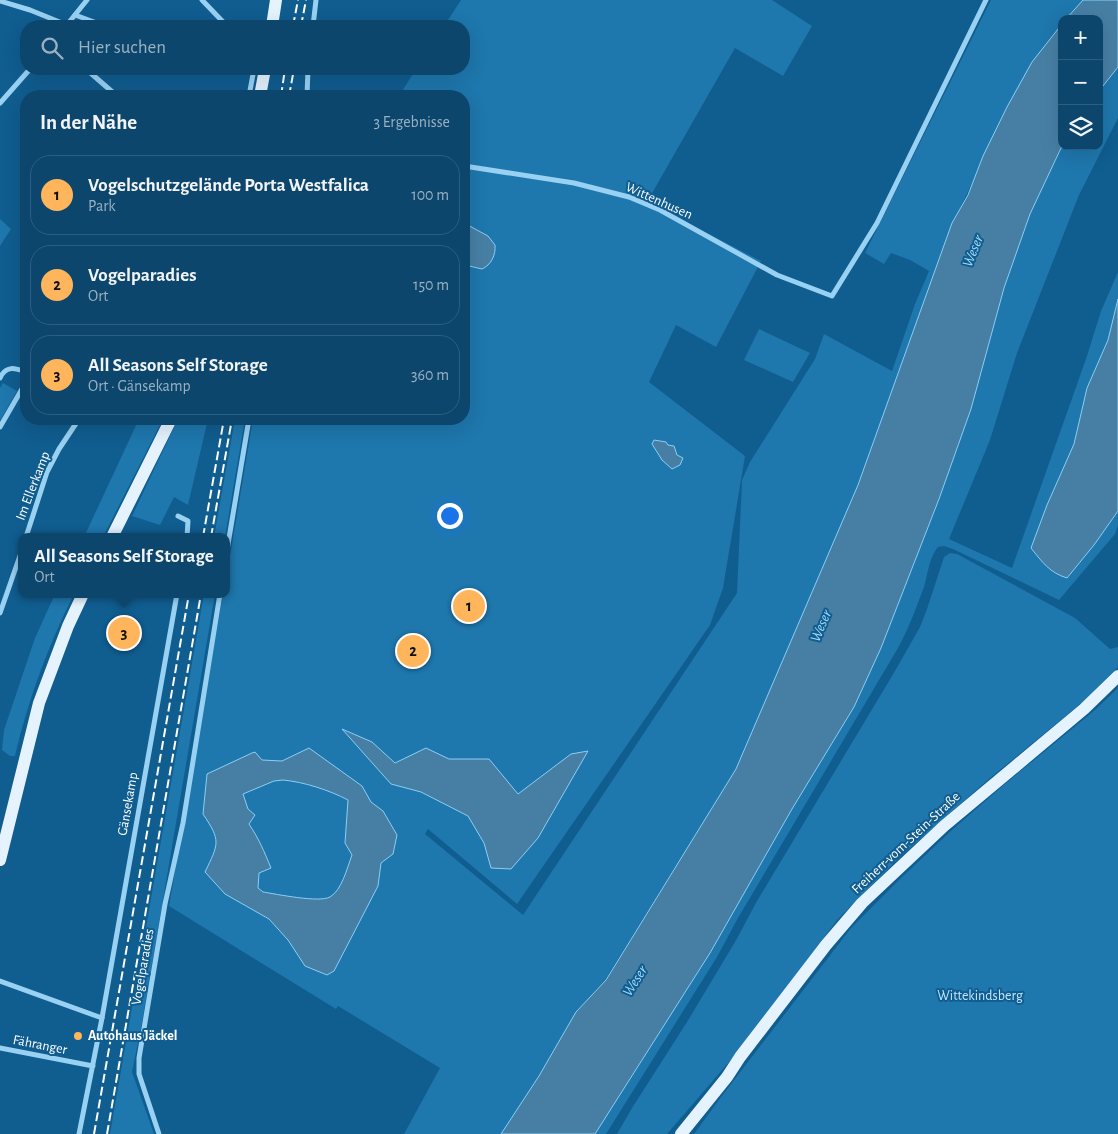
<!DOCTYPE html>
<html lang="de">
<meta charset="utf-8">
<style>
:root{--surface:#0c466c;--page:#154d72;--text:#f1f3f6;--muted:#9ab1c2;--line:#2c5e7f;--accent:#ffb55b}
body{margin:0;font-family:"Alegreya Sans",sans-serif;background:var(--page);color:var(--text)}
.controls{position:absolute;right:15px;top:15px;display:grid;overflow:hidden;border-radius:10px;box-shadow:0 5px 20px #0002}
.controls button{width:45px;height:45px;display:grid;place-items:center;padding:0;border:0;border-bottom:1px solid var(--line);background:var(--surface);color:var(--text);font:25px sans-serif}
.you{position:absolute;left:449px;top:515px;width:18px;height:18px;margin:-12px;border:4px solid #fff;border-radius:50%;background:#1a73e8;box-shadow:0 0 0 8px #1a73e833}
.badge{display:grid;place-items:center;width:32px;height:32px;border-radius:50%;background:var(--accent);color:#111;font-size:16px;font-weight:700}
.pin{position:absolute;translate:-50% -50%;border:2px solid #fff;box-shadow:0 1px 5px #0006}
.popup{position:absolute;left:18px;top:533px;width:212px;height:65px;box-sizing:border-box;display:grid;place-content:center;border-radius:10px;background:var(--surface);filter:drop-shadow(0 1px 4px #0005);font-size:16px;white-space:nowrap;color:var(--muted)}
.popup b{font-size:19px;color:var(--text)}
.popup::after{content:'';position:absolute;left:50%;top:100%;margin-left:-10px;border:10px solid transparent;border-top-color:var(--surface)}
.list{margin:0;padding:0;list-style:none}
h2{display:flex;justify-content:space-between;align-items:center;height:65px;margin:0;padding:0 20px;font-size:21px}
h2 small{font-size:16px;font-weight:400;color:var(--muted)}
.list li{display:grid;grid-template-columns:32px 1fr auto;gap:15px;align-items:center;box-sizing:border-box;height:80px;margin:0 10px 10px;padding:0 10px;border:1px solid var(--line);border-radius:20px}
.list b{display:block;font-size:19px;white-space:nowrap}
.list p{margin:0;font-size:16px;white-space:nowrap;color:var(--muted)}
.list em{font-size:16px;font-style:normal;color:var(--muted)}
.icon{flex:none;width:28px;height:28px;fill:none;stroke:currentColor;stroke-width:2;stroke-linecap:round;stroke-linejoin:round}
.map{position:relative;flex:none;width:1118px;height:1134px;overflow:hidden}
.search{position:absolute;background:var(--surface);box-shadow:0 5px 20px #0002;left:20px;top:20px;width:450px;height:55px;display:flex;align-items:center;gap:12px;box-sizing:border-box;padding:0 18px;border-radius:20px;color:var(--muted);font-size:19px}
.panel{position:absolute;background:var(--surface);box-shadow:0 5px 20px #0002;left:20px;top:90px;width:450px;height:335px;border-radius:20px}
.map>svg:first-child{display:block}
</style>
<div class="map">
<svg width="1118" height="1134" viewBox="0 0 1118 1134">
<rect width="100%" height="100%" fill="#105d90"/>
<g fill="#1e77ad">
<path d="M 461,0 L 772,0 L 812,26 L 783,76 L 735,48 L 647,202 L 761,261 L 716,347 L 676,325 L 649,382 L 745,456 L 723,588 L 710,625 L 517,904 L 428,829 L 425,834 L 523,915 L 737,593 L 742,480 L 750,462 L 815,359 L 824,334 L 892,371 L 915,304 L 929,271 L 910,260 L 891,253 L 884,264 L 865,253 L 991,0 L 1083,0 L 1066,19 L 1062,19 L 1062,24 C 1041,51 1022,77 1007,108 C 988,146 973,185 952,223 L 858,485 L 736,769 L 605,980 L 576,1012 L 539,1076 L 501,1134 L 404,1134 L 440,1068 L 338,1006 L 336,1009 L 169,906 L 223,594 L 226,594 L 227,574 L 253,419 L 464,419 L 464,96 L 399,96 L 416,69 L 464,69 L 464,26 L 444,26 Z"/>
<path d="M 1118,67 L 1118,118 L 1079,195 L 1017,353 L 990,440 L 949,539 L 1012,568 L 1087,356 L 1101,311 L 1118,272 L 1118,299 L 1108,340 L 1087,388 L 1074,444 L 1047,505 L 1067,578 L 1094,545 L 1118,511 L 1118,525 L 1115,534 L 1059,600 L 953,549 L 944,546 L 938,547 C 929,558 928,573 924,587 C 916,608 909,628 898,648 L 738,918 L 717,957 L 606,1134 L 595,1134 L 710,953 L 792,809 L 854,707 L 881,648 L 939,499 L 971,409 L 1004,288 L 1030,214 L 1062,146 L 1099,146 L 1099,91 Z"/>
<path d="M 0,219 L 11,229 L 0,246 Z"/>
<path d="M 759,329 L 810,353 L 793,382 L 744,360 Z"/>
<path d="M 3,383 L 17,391 L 0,421 L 0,388 Z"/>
<path d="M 139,419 L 163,419 L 103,537 L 84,537 Z"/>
<path d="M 178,419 L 208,419 L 188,505 L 174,497 L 160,525 L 132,516 Z"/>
<path d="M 235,419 L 245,419 L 225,537 L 214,537 Z"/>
<path d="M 950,553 L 957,554 L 1075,618 L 1110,649 L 1118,647 L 1118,667 L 1084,701 L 989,779 L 900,857 L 838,919 L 735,1055 L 667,1134 L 617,1134 L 632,1108 L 687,1022 L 735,942 L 757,901 L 895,671 L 920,627 L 927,609 L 944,557 Z"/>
<path d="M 55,594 L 74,594 C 48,646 28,700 15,756 L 10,756 L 2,750 L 4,730 L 35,638 Z"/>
<path d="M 204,594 L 215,594 L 142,1023 L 132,1072 L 154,1134 L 110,1134 Z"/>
<path d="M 1118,688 L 1118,1134 L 694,1134 L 721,1097 L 851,928 L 901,878 L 953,829 L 1006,783 L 1095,710 Z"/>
</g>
<g fill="#477fa4" stroke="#8acff7" fill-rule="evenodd">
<path d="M 1083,0 L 1118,0 L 1118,67 L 1099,91 L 1099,19 L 1066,19 Z"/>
<path d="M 1062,24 L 1062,146 L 1030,214 L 1004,288 L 971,409 L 939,499 L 881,648 L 854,707 L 792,809 L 710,953 L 595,1134 L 501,1134 L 539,1076 L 576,1012 L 606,980 L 736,769 L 858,485 L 952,223 L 968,195 L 983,156 L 1007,107 L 1032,62 Z"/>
<path d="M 464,223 L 488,236 L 495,245 C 496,255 491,265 482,269 L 469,266 L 464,257 Z"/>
<path d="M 1118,299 L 1118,511 L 1094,545 L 1067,578 C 1050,573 1042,562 1031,548 L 1047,505 L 1074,444 L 1087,388 L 1108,340 Z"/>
<path d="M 654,440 L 666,442 L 668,445 L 674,446 L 677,455 L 683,458 L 680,465 L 672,469 L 662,460 L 652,444 Z"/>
<path d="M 342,729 L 372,742 L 395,763 L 426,748 L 449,759 L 489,759 L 518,794 L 571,754 L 588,751 L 538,838 L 511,869 L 491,868 L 484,843 L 468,816 L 421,792 L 391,784 Z"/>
<path d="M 309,748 L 362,786 L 371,802 L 383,811 L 397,835 L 393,854 L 381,863 L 378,886 L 334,971 L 327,975 L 305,966 L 288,940 L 269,919 L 225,894 L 205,872 C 219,843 221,841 203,814 L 207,774 L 252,753 L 255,752 L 262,760 L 282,761 ZM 283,780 C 304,782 329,790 348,800 L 345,843 L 352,855 C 347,868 342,890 330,897 C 319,903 276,894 263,892 L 258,888 L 259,873 L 271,868 C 264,851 259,839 249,824 L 255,815 L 248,809 L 243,794 L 274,781 Z"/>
</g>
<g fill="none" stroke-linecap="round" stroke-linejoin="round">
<g stroke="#99d1f3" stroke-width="5">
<path d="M 202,0 L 227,26"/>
<path d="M 0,1 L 30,10 L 67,25"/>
<path d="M 75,15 L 105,26"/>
<path d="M 66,26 L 87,0"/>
<path d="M 313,26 L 316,0"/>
<path d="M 86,69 L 117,96"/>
<path d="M 249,96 L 254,69"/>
<path d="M 307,96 L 308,69"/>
<path d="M 0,103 L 30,69"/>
<path d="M 464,166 L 574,183 L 629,197 L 660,210 L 777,275 L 832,296 L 877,223 L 986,0"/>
<path d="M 0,378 C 6,365 15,368 26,372"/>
<path d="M 0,427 L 26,382"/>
<path d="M 178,516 L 188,521 L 187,537"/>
<path d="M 26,537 L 47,472 L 59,449 L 79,419"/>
<path d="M 226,556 L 249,419"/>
<path d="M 0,613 L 22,550"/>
<path d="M 0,981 L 102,1018"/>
<path d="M 0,1048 L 93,1066"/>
<path d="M 79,1134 L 102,1018 L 177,594"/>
<path d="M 159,1134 L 139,1074 L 139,1058 L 165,904 L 183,823 L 220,594"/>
</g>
<g stroke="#e5f3ff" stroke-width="12">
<path d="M 272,26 L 276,0"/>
<path d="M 260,96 L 265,69"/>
<path d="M 112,537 L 171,419"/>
<path d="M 0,860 L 39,703 L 68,626 L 83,594"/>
<path d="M 681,1134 L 727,1077 L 740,1057 L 826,945 L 862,903 L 944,826 L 1084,709 L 1118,676"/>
</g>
<g stroke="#fff" stroke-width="2" stroke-dasharray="9 4" stroke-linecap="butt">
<path d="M 293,26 L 298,0"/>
<path d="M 301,26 L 306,0"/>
<path d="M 281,96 L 285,69"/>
<path d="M 289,96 L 294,69"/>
<path d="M 203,537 L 224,419"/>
<path d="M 211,537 L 232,419"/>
<path d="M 94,1134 L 189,594"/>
<path d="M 107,1134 L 201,594"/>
</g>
</g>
<circle fill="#ffb55b" stroke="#105d90" stroke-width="2" cx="78" cy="1036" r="5"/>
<g text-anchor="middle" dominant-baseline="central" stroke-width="4" stroke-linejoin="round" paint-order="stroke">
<g font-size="14" fill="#fff" stroke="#105d90">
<text transform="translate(659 201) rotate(24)">Wittenhusen</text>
<text transform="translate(33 486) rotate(-69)">Im Ellerkamp</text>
<text transform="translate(128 804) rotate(-80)">Gänsekamp</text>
<text transform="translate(906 843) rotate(-43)">Freiherr-vom-Stein-Straße</text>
<text transform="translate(143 967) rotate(-80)">Vogelparadies</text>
<text transform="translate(40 1045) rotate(11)">Fähranger</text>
</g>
<g font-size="14" fill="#c0e6fe" stroke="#105d90">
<text x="980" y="996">Wittekindsberg</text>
</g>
<g font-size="14" font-weight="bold" fill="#fff" stroke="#105d90" text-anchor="start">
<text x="88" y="1036">Autohaus Jäckel</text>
</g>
<g font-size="15" font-style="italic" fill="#a5dafa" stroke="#105d90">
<text transform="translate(973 251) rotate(-68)">Weser</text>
<text transform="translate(821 626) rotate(-67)">Weser</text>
<text transform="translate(635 981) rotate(-58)">Weser</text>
</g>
</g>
</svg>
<div class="controls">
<button>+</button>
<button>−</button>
<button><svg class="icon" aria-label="layers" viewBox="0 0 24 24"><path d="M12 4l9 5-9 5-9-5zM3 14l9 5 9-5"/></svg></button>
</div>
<div class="you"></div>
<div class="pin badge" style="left:469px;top:606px">1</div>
<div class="pin badge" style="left:413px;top:651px">2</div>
<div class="pin badge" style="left:124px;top:633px">3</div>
<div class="popup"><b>All Seasons Self Storage</b>Ort</div>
<div class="search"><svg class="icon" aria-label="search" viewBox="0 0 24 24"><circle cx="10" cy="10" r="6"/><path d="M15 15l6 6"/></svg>Hier suchen</div>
<section class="panel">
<h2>In der Nähe<small>3 Ergebnisse</small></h2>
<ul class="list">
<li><span class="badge">1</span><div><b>Vogelschutzgelände Porta Westfalica</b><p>Park</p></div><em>100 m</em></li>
<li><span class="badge">2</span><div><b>Vogelparadies</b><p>Ort</p></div><em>150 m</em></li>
<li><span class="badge">3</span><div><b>All Seasons Self Storage</b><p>Ort · Gänsekamp</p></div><em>360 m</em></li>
</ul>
</section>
</div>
